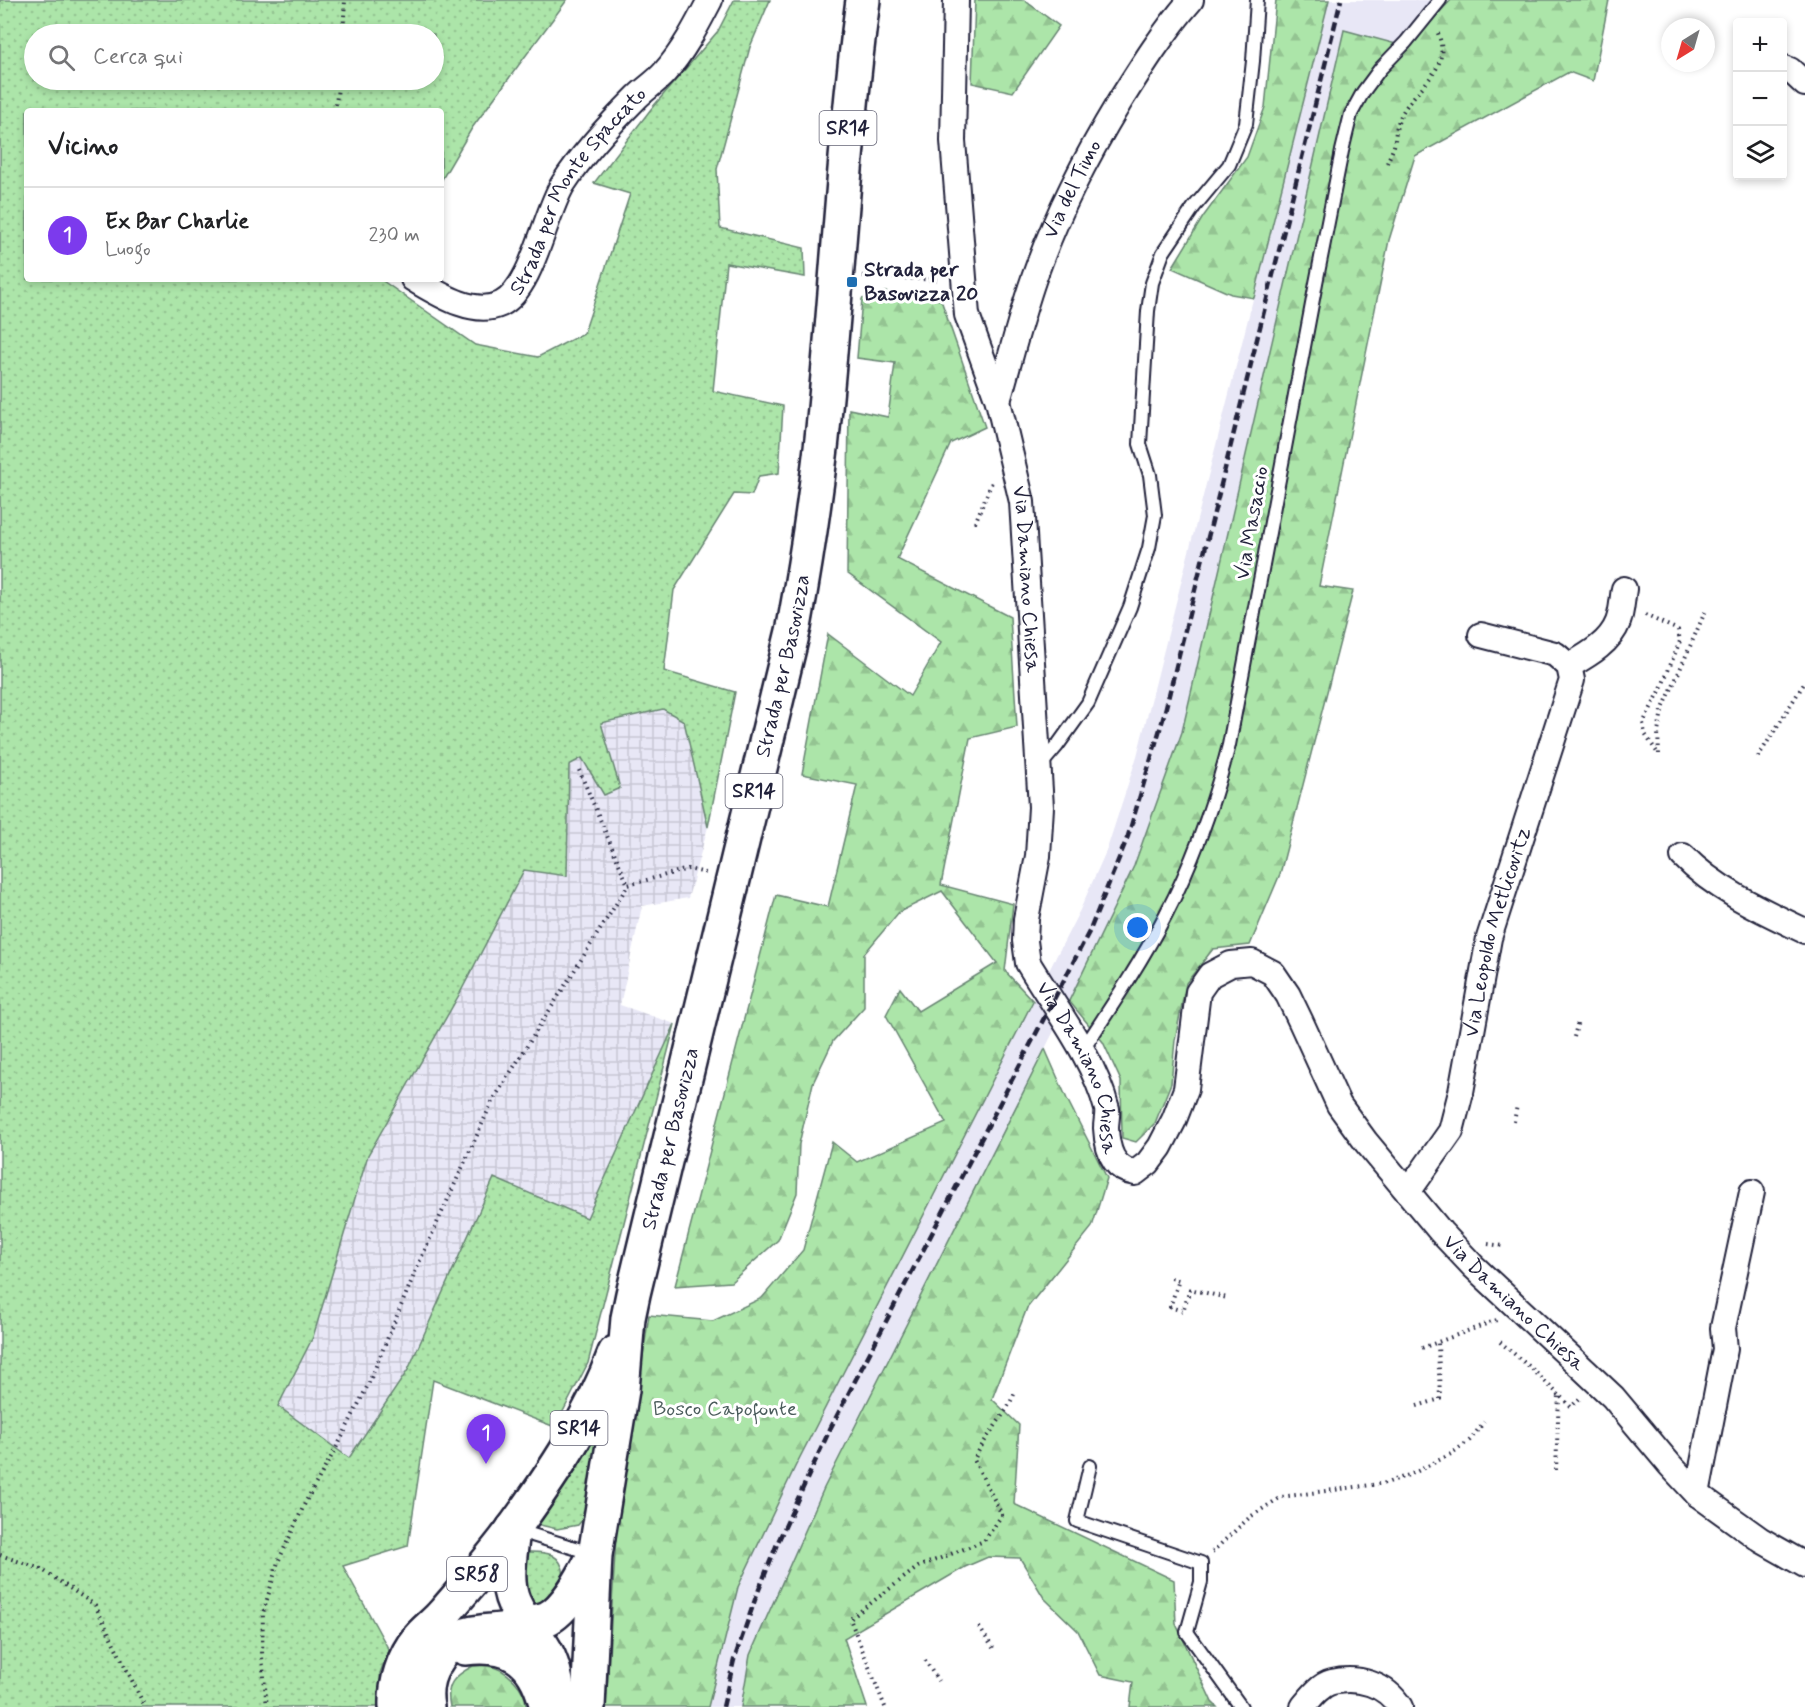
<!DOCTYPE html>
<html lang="it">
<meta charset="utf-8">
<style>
:root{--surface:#fff;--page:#f2f2f2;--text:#202124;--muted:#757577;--line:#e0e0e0;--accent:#7c3aed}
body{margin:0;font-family:Mynerve,sans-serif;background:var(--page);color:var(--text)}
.controls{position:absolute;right:18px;top:18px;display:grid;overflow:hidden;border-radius:6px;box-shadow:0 3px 9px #0003}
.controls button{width:54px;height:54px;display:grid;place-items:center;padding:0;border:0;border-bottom:2px solid var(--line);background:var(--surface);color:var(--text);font:30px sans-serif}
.compass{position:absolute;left:1661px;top:18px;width:54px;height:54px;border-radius:50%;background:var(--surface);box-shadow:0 3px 9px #0003;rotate:217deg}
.you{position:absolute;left:1138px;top:928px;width:21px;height:21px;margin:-15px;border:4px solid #fff;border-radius:50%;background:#1a73e8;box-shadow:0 0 0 9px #1a73e833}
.badge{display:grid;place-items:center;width:39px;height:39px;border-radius:50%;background:var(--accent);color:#fff;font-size:20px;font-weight:700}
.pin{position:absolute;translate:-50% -50px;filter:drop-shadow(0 2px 3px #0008)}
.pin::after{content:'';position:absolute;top:32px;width:21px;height:18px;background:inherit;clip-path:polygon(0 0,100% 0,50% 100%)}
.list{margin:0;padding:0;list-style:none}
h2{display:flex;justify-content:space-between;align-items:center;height:78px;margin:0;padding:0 24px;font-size:26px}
h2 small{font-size:20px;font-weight:400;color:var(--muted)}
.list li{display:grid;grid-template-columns:39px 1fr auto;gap:18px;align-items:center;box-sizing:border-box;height:96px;padding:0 24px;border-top:2px solid var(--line)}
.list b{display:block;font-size:22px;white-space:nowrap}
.list p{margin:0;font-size:20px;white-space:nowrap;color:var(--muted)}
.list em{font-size:20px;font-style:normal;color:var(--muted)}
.icon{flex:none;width:33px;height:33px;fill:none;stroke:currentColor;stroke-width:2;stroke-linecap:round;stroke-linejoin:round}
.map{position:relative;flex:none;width:1805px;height:1707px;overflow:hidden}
.search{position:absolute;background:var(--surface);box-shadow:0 3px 9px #0003;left:24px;top:24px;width:420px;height:66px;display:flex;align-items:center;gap:15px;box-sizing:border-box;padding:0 21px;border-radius:33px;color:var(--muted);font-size:22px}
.panel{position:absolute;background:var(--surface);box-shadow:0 3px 9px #0003;left:24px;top:108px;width:420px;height:174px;border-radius:6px}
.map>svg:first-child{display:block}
</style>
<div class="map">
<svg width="1805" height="1707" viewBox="0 0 1805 1707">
<defs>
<pattern id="industrial-grid" width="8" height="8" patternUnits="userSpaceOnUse" patternTransform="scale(1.5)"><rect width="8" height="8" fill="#e8e7f6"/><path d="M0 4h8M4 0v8" fill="none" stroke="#c7c6d4"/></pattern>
<pattern id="grass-dots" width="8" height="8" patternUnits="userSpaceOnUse" patternTransform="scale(1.5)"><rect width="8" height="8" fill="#ace5a9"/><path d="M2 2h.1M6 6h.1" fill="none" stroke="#94c492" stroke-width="1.8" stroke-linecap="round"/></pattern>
<pattern id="forest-firs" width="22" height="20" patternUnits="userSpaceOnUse" patternTransform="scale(1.5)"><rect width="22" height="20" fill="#ace5a9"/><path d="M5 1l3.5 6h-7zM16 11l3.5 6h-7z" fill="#94c492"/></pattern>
</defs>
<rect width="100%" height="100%" fill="#fff"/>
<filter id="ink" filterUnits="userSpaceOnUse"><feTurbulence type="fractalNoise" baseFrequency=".0167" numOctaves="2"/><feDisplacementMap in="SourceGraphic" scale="12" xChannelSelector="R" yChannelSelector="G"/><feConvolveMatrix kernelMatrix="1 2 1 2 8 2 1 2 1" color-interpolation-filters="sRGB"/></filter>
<g filter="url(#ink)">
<path fill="#e8e7f6" d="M 1329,0 L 1432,0 L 1395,44 L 1344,30 L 1182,732 L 1134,866 L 1069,1001 L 824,1488 L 750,1655 L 741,1707 L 708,1707 L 738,1587 L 795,1467 L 1080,910 L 1107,849 L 1137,756 Z"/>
<path fill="url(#industrial-grid)" d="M 663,709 L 684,721 L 708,827 L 688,898 L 642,906 L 620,1005 L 675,1024 L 587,1218 L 494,1178 L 408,1370 L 348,1458 L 278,1406 L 313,1337 L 368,1155 L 459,995 L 524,870 L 567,875 L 569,765 L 582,757 L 604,795 L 620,788 L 600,723 Z"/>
<g fill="url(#grass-dots)" stroke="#678472" stroke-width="1.5" fill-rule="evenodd">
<path d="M 0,0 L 567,0 L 472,128 L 441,181 L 441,111 L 27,111 L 27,279 L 384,279 L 383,281 L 475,345 L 538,357 L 584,333 L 630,194 L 594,183 L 651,109 L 718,31 L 734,0 L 770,0 L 750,47 L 717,169 L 720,228 L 804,248 L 805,277 L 726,263 L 713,391 L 783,406 L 779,473 L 759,476 L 752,495 L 734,494 L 674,590 L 664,671 L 735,692 L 708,827 L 684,721 L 663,709 L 601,723 L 620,788 L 604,795 L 582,758 L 569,765 L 567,876 L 524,870 L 459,995 L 368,1155 L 313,1337 L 278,1406 L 349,1458 L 408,1370 L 494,1178 L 587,1218 L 675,1024 L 588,1363 L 555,1427 L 433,1380 L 408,1546 L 343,1566 L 389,1650 L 380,1673 L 382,1707 L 0,1707 ZM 34,34 L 434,34 L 434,80 L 34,80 Z"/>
<path d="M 603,1418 L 587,1514 L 578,1525 L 557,1529 L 536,1524 Z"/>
<path d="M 524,1552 C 533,1552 543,1551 552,1555 C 567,1563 567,1586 556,1596 C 551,1600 544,1603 539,1607 L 531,1604 L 525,1598 Z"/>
</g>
<g fill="url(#forest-firs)" stroke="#678472" stroke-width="1.5">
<path d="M 975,0 L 1024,0 L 1059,26 L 1013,92 L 972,83 Z"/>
<path d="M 1276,0 L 1329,0 L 1254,298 L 1231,294 L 1172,268 L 1203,217 L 1247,157 L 1265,107 Z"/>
<path d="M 1451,0 L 1609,0 L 1593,81 L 1569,72 L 1415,156 L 1389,240 L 1319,586 L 1353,591 L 1280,874 L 1250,945 L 1213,949 L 1186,983 L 1175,1040 L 1171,1083 L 1155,1123 L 1136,1142 L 1122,1138 L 1121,1081 L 1103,1042 L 1069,1001 L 1134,866 L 1182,732 L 1344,30 L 1407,47 Z"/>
<path d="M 885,292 L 941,300 L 985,427 L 951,443 L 897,559 L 1010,617 L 1017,727 L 970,738 L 941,885 L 1013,904 L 1005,971 L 1033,1001 L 795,1467 L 738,1587 L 708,1707 L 606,1707 L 616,1536 L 649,1315 L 713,1321 L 762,1298 L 803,1250 L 832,1142 L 857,1162 L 946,1123 L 886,1015 L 900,988 L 918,1011 L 997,963 L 942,891 L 899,912 L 864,954 L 864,1007 L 833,1041 L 813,1083 L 799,1144 L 797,1193 L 778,1240 L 731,1282 L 675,1286 L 776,895 L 828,907 L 857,785 L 802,774 L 828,634 L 910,696 L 941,642 L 847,573 L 849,409 L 888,417 L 895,363 L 857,358 L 862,299 Z"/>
<path d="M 1045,1049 L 1067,1099 L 1107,1178 L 1092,1227 L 1027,1308 L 992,1399 L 1019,1425 L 1014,1504 L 1174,1580 L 1176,1624 L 1212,1702 L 1217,1707 L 1130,1707 L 1133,1682 L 1100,1675 L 1078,1631 L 1044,1598 L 1020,1558 L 988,1557 L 965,1567 L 844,1638 L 867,1707 L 741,1707 L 750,1655 L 824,1488 Z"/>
<path d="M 473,1666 C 478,1666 483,1665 488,1666 C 506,1668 527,1689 526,1707 L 450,1707 C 445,1684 454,1676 473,1666 Z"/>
</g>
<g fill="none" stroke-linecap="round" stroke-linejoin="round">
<g stroke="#22223b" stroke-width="16">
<g id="lane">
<path d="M 1039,767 L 1057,746 L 1088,703 L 1130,607 L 1149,548 L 1155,515 L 1150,475 L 1140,444 L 1148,311 L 1152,283 L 1163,253 L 1194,207 L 1229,165 L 1246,124 L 1253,61 L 1257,0"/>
<path d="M 1082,1051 C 1111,1007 1142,961 1166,914 C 1194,860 1214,803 1229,745 L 1316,283 L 1342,151 L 1351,114 L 1363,92 L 1380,69 L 1406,42 L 1440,0"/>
<path d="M 1090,1466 L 1077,1521 L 1201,1563 L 1201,1582 L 1187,1632 L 1241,1707"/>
<path d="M 516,1530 L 594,1554"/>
</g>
</g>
<g stroke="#22223b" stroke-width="28">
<g id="street">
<path id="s1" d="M 956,0 L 953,141 L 967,315 L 998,401 L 1022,502 L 1041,807 L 1038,856 L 1026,919 L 1025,941 L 1028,963 C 1055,1008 1094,1058 1107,1109 C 1108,1115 1106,1121 1106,1128 C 1107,1149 1112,1169 1135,1173 L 1148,1163 L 1160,1147 L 1174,1120 L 1186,1089 L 1198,992 L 1210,975 L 1231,964 L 1252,962 L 1273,973 L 1288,995 L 1301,1022 L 1339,1105 L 1366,1142 L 1441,1232 L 1473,1266 L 1613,1397 L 1670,1465 L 1697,1494 L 1761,1540 L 1805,1565"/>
<path d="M 1782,67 L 1790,70 L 1805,84"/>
<path id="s2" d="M 413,279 C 437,293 473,317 501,304 C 533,288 544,215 563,184 C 583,153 610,124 637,97 C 645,89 656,82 664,73 C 683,52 697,25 710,0"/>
<path id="s3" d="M 998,401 C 1010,360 1020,318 1034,278 C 1057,213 1085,159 1120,101 C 1142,66 1164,31 1191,0"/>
<path d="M 1569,666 C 1588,655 1610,643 1618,622 C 1622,612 1622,600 1624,589"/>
<path d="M 1683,856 C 1716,890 1763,911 1805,931"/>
<path id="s4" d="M 1408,1192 L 1451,1131 L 1461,1092 L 1489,938 L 1572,680 L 1569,666 L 1555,654 L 1481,635"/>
<path d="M 1697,1494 L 1725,1349 L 1723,1328 L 1752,1192"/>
<path d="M 1303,1707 C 1311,1697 1320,1685 1332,1682 C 1358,1676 1386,1684 1400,1707"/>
</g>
</g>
<g stroke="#22223b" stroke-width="38">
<g id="primary">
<path d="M 513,1529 C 511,1552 504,1581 514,1603 C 520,1618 532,1631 542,1645 C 554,1663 558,1685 558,1707"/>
<path d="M 465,1648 C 509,1643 533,1657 545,1700"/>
<path d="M 396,1707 C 395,1684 403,1657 418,1639 C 426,1629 437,1622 444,1613 C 468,1585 493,1557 514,1528 C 553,1474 592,1416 615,1353"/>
<path d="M 427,1707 C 424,1691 426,1677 435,1663 C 454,1631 467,1634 501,1630 C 510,1629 519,1625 528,1623 C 533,1622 540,1621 546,1619 C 566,1610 583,1577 593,1558"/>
<path id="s5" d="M 588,1707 L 595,1555 L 622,1390 L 628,1318 L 633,1294 L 794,627 C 805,567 814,508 821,448 C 837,299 843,149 863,0"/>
</g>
</g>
<g stroke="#22223b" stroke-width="4" stroke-dasharray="1.5 4.5" stroke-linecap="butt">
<path d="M 343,34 L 345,0"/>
<path d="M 335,111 L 339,80"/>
<path d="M 1387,163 C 1389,158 1392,152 1394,146 C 1396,138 1395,130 1398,123 C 1409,88 1456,73 1437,31"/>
<path d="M 863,276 L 940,280"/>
<path d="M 975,523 L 992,482"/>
<path d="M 1645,615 L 1678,630 L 1680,641 L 1660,691 L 1643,723 L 1645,734 L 1659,755"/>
<path d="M 1659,754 L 1658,732 L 1662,711 L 1705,612"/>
<path d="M 1758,757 L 1805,682"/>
<path d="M 579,770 L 628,885"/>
<path d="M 1574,1037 L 1578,1021"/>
<path d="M 1514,1122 L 1517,1105"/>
<path d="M 1488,1244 L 1503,1246"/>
<path d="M 1171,1278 L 1179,1280 L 1170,1307 L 1183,1311 L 1190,1289 L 1227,1298"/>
<path d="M 1500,1342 L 1530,1367 L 1559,1395"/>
<path d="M 1422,1348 L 1497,1320"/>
<path d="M 1417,1406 L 1440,1399 L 1438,1343"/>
<path d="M 1556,1470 L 1559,1395 L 1571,1407 L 1580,1398"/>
<path d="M 1212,1552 L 1250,1517 L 1281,1497 L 1386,1483 L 1414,1473 L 1451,1454 L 1470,1440 L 1484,1422"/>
<path d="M 0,1555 L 41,1569 L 95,1605 L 145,1707"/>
<path d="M 979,1627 L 993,1648"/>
<path d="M 925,1660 L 938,1681"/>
<path d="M 267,1707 L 262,1657 L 263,1613 L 278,1562 L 306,1501 L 339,1443 L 368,1385 L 419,1263 L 492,1102 L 628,885 L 688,869 L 706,873"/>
<path d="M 885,1707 L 850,1619 L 918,1567 L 984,1541 L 1002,1515 L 974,1460 C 985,1436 1005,1417 1015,1392"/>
</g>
<use href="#lane" stroke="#fff" stroke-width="12"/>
<use href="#street" stroke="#fff" stroke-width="24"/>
<use href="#primary" stroke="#fff" stroke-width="33"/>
<path stroke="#22223b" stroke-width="4.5" stroke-dasharray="9 4.5" stroke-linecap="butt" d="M 723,1707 L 734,1660 L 756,1597 L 777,1544 L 831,1427 L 1090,930 L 1128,836 L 1163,719 L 1341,0"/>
</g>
</g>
<rect fill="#1f6fb2" stroke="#fff" stroke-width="2" x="846" y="276" width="12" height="12" rx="3"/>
<g text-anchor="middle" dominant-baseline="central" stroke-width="6" stroke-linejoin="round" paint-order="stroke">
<g fill="#fff" stroke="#646476" stroke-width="1.5">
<rect x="819.5" y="111" width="57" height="34" rx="4.5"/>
<rect x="725.5" y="774" width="57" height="34" rx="4.5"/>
<rect x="550.5" y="1411" width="57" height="34" rx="4.5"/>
<rect x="447" y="1557" width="60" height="34" rx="4.5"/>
</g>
<g font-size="20" font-weight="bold" fill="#22223b">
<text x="848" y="128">SR14</text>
<text x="754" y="791">SR14</text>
<text x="579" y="1428">SR14</text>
<text x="477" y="1574">SR58</text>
</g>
<g font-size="21" fill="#22223b" stroke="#fff">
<text stroke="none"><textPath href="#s3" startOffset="225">Via del Timo</textPath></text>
<text stroke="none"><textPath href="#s2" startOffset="234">Strada per Monte Spaccato</textPath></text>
<text transform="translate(1252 523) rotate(-80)">Via Masaccio</text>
<text stroke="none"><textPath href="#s1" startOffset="588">Via Damiano Chiesa</textPath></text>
<text stroke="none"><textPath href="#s5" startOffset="1062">Strada per Basovizza</textPath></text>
<text stroke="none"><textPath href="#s4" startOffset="279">Via Leopoldo Metlicovitz</textPath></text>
<text stroke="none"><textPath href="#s1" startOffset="1092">Via Damiano Chiesa</textPath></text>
<text stroke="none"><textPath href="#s5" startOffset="576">Strada per Basovizza</textPath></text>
<text stroke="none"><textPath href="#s1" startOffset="1918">Via Damiano Chiesa</textPath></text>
</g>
<g font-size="21" font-weight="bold" fill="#22223b" stroke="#fff" text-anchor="start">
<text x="864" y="270">Strada per<tspan x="864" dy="24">Basovizza 20</tspan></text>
</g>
<g font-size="21" fill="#4b5c5c" stroke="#fff">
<text x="725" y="1409">Bosco Capofonte</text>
</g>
</g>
</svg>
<div class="controls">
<button>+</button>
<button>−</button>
<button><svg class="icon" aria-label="layers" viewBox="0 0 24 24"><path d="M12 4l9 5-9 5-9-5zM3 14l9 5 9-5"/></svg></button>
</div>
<svg class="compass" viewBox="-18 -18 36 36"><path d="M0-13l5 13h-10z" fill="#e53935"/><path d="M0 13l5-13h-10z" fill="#757577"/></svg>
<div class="you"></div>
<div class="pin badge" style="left:486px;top:1464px">1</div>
<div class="search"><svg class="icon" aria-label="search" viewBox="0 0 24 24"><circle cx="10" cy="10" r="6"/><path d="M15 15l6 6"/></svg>Cerca qui</div>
<section class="panel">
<h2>Vicino<small></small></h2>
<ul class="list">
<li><span class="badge">1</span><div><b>Ex Bar Charlie</b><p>Luogo</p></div><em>230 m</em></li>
</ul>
</section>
</div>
